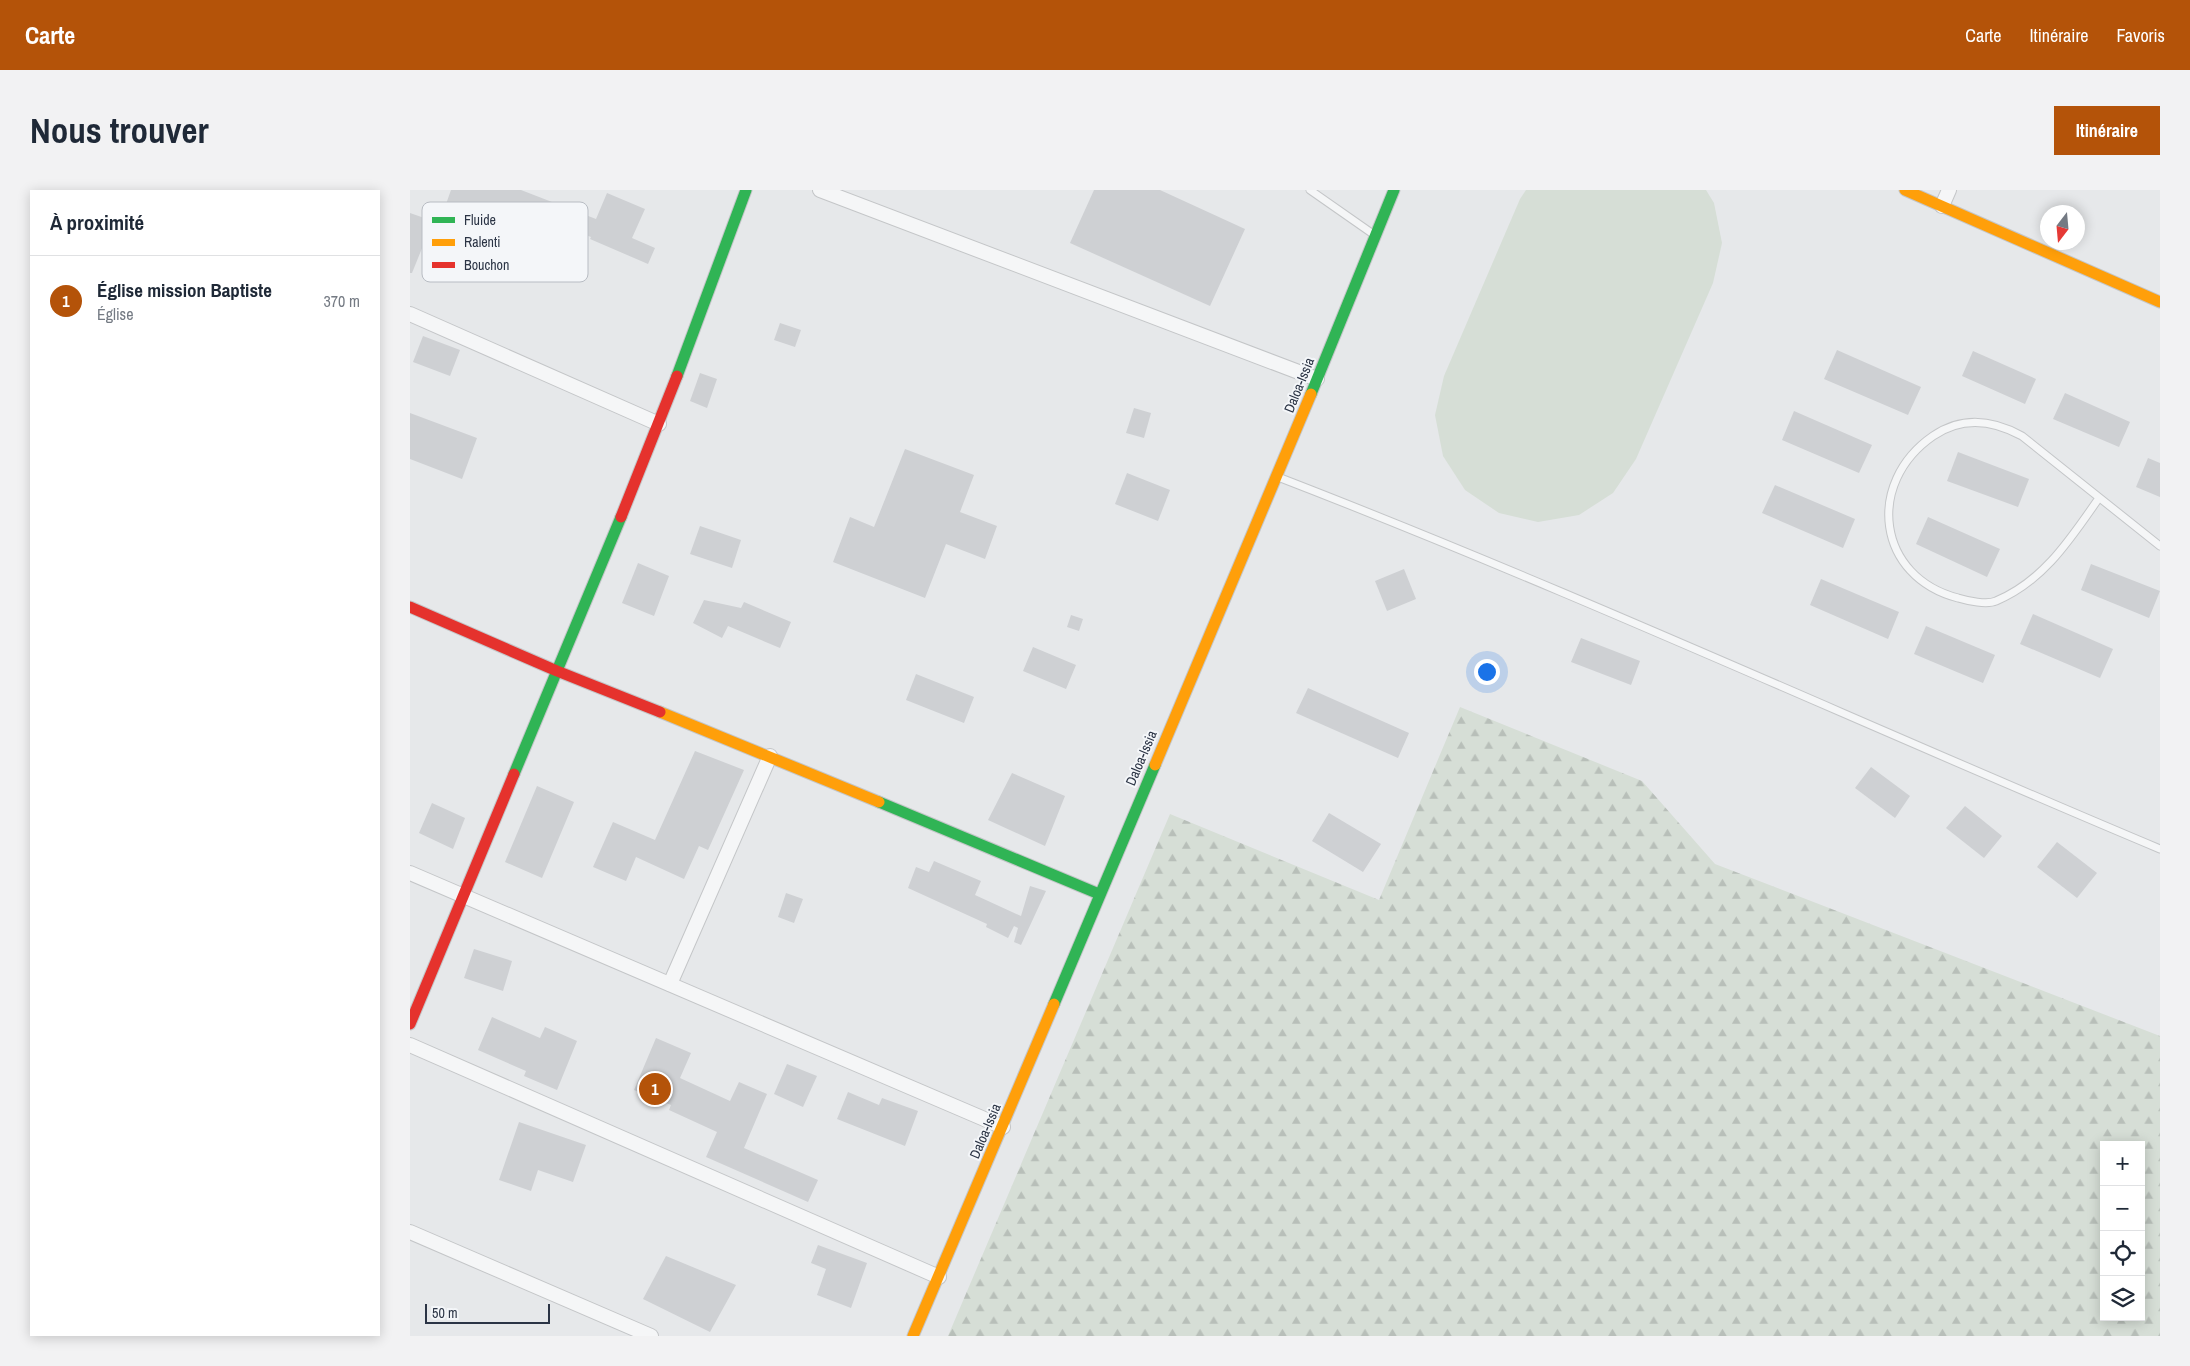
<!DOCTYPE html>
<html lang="fr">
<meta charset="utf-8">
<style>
:root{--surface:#fff;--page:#f2f2f3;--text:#1f2937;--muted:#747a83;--line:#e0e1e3;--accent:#b45309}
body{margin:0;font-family:"Archivo Narrow",sans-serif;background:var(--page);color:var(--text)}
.controls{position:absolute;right:15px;bottom:15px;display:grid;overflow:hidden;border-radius:0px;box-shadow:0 2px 12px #0003}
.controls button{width:45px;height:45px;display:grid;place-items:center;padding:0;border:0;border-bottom:1px solid var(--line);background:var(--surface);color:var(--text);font:25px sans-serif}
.compass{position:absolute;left:1630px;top:15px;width:45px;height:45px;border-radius:50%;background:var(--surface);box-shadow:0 2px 12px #0003;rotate:196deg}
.scale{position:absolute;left:15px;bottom:12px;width:125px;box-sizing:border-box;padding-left:5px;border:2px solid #2b3445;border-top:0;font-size:14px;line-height:18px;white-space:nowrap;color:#2b3445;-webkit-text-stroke:4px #f4f6f9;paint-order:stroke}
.you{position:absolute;left:1076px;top:481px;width:18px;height:18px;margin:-12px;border:4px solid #fff;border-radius:50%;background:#1a73e8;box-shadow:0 0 0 8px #1a73e833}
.badge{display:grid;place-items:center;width:32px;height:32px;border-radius:50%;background:var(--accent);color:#fff;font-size:16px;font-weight:700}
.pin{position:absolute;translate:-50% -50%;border:2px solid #fff;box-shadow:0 1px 5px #0006}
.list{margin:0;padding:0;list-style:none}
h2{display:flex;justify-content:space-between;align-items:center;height:65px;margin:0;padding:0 20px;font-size:21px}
h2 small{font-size:16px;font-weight:400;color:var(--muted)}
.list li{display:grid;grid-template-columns:32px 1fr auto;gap:15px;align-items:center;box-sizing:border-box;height:90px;padding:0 20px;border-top:1px solid var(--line)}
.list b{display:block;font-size:19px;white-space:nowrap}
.list p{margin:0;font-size:16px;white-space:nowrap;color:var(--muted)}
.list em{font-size:16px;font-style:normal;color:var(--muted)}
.icon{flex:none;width:28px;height:28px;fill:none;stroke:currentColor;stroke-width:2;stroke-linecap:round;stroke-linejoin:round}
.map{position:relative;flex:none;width:1750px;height:1146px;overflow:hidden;border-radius:0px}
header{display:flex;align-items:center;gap:30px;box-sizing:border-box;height:70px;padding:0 25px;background:var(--accent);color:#fff}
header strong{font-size:24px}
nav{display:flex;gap:28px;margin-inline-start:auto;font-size:18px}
.intro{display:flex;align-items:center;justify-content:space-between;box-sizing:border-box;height:120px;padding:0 30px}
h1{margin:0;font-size:35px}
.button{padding:12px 22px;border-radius:0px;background:var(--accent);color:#fff;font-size:18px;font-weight:700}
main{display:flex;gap:30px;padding:0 30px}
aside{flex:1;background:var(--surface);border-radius:0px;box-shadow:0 2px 12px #0003}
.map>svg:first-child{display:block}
</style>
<header>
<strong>Carte</strong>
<nav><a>Carte</a><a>Itinéraire</a><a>Favoris</a></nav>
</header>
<div class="intro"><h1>Nous trouver</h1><a class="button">Itinéraire</a></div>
<main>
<aside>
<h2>À proximité<small></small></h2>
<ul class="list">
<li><span class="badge">1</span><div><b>Église mission Baptiste</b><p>Église</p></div><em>370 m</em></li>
</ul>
</aside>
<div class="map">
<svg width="1750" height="1146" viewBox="0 0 1750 1146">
<defs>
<pattern id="forest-firs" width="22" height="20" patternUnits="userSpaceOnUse" patternTransform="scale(1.25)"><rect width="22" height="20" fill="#d6ded6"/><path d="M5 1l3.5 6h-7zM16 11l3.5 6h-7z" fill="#b8bfb9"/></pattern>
</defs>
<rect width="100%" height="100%" fill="#e6e8ea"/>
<path fill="#d6ded6" d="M 1116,0 L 1296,0 L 1304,13 L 1312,53 L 1303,93 L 1226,269 L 1203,303 L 1169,325 L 1128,332 L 1089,323 L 1055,300 L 1033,266 L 1025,225 L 1034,186 L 1110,9 Z"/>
<path fill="url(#forest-firs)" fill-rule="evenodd" d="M 1050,517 L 1232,591 L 1305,674 L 1750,846 L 1750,1146 L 538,1146 L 760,624 L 969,710 ZM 1694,955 L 1731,955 L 1731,1127 L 1694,1127 Z"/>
<g fill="#ced0d3">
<path d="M 41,0 L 111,0 L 186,29 L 197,3 L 235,19 L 222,48 L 245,58 L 238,74 L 180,49 L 181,47 L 92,12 L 84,32 L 36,14 Z"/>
<path d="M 684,0 L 750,0 L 835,39 L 800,116 L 660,53 Z"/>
<path d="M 0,23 L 23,31 L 2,83 L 0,83 Z"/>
<path d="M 370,133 L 391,140 L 385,157 L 364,150 Z"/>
<path d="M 13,146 L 50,160 L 40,186 L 3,172 Z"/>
<path d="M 1427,160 L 1511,197 L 1498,225 L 1414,189 Z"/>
<path d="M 1563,161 L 1626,189 L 1615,214 L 1552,186 Z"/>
<path d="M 290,183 L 307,189 L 297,218 L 280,211 Z"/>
<path d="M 1655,203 L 1720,232 L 1709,257 L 1643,229 Z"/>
<path d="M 724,218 L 741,223 L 734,248 L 716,243 Z"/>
<path d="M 1384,221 L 1462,255 L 1449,283 L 1372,250 Z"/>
<path d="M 0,223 L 67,248 L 52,289 L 0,269 Z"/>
<path d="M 495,259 L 564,285 L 550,322 L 587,336 L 575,369 L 536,354 L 515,408 L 423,372 L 440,327 L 464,337 Z"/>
<path d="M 1548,262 L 1619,289 L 1608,317 L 1537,291 Z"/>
<path d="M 1738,268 L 1750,273 L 1750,307 L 1726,297 Z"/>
<path d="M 717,283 L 760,300 L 748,331 L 705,314 Z"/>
<path d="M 1365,295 L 1445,329 L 1433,358 L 1352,323 Z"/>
<path d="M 1518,327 L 1590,359 L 1577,387 L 1506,354 Z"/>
<path d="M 290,336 L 331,350 L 322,378 L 280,364 Z"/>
<path d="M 228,373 L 259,386 L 244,426 L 212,413 Z"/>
<path d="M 1681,374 L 1750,401 L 1739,428 L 1671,400 Z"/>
<path d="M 994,379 L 1006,409 L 977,421 L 965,391 Z"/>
<path d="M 1411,389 L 1489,422 L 1478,449 L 1400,415 Z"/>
<path d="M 294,410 L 331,418 L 334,412 L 381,432 L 370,458 L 318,436 L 312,448 L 283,433 Z"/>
<path d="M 1623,424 L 1703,459 L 1690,488 L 1610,454 Z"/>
<path d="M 661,425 L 673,429 L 669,441 L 657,437 Z"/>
<path d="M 1516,436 L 1585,465 L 1573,493 L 1504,464 Z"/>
<path d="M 1171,448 L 1230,471 L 1221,495 L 1161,472 Z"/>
<path d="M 623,457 L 666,475 L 656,499 L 613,481 Z"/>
<path d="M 506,484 L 564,507 L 554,533 L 496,510 Z"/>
<path d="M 898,498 L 999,543 L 988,568 L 886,523 Z"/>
<path d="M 285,561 L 334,580 L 298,660 L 289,656 L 274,689 L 226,667 L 216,691 L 183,677 L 203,632 L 245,650 Z"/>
<path d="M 1461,577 L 1500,606 L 1485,628 L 1445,598 Z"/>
<path d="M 602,583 L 655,606 L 635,656 L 578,630 Z"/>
<path d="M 127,596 L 164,612 L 132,688 L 95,672 Z"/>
<path d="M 22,613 L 55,628 L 43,659 L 9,643 Z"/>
<path d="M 1555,616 L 1592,646 L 1574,668 L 1536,638 Z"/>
<path d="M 919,623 L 971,654 L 953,682 L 902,651 Z"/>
<path d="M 1647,652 L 1687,683 L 1667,708 L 1627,677 Z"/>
<path d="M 524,671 L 571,691 L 565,705 L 611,726 L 620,696 L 636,701 L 611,755 L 604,752 L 608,738 L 604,736 L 598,748 L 576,737 L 577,734 L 498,698 L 506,677 L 519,682 Z"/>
<path d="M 376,703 L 393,709 L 384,733 L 368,727 Z"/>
<path d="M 64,759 L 102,771 L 93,801 L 54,788 Z"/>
<path d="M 82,827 L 130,848 L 135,837 L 167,851 L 147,900 L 114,886 L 116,881 L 68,860 Z"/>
<path d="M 246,848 L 281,863 L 270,888 L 320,911 L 329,892 L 357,904 L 334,958 L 408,990 L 398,1012 L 296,967 L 307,942 L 259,920 L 261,915 L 224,900 Z"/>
<path d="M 377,874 L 407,886 L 393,917 L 364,904 Z"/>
<path d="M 438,902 L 469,915 L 472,908 L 508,921 L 495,956 L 427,929 Z"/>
<path d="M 109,932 L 176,955 L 163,992 L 128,980 L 121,1001 L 89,990 Z"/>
<path d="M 408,1055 L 457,1073 L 441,1118 L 407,1105 L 416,1079 L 401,1073 Z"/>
<path d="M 256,1066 L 326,1095 L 300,1142 L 233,1109 Z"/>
</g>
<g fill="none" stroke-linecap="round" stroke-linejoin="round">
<g stroke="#c4c6c8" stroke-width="9">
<g id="lane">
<path d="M 900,0 L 963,44"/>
<path d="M 868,287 C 1166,402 1456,536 1750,659"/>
<path d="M 1689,308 C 1661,348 1634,391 1586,411 C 1577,415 1558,411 1548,408 C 1467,387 1455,293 1523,246 C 1552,226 1583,230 1612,246 L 1750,356"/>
</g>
</g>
<g stroke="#c4c6c8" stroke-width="16">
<g id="street">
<path d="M 410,0 L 907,189"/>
<path d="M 1532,16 L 1539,0"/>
<path d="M 0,124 L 249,234"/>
<path d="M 0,683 L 593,937"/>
<path d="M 260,794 L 360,566"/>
<path d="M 0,855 L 529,1087"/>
<path d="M 0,1042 L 241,1146"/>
</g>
</g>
<g stroke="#c4c6c8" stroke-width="13">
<g id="fast">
<path d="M 267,186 L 336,0"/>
<path d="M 901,204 L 984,0"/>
<path d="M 104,584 L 211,327"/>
<path d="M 469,612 L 689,704"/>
<path d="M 644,814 L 745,575"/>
</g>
</g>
<g stroke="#c4c6c8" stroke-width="13">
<g id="slow">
<path d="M 1495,0 L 1750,112"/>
<path d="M 250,522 L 469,612"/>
<path d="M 745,575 L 901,204"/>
<path d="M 503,1146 L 644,814"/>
</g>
</g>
<g stroke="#c4c6c8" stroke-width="13">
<g id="jam">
<path d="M 211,327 L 267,186"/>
<path d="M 0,417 L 147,481 L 250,522"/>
<path d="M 0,834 L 104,584"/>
</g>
</g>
<use href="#lane" stroke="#f5f6f7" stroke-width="7"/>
<use href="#street" stroke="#f5f6f7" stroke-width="14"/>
<use href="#fast" stroke="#30b455" stroke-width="11"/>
<use href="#slow" stroke="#ff9f0a" stroke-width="11"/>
<use href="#jam" stroke="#e5322d" stroke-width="11"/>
</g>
<g text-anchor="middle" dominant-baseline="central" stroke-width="4" stroke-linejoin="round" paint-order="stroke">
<g font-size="14" fill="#2b3445" stroke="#f4f6f9">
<text transform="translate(889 195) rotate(-68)">Daloa-Issia</text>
<text transform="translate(731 568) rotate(-67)">Daloa-Issia</text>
<text transform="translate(575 941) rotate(-67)">Daloa-Issia</text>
</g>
</g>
<rect x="12" y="12" width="166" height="80" rx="8" fill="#f4f6f9" stroke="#b8bcc3" stroke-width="1"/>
<rect x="22" y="27" width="23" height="6" fill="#30b455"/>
<rect x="22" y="49" width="23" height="7" fill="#ff9f0a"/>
<rect x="22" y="72" width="23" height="6" fill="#e5322d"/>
<g font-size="14" fill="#2b3445">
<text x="54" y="35">Fluide</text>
<text x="54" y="57">Ralenti</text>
<text x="54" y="80">Bouchon</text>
</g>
</svg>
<div class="controls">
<button>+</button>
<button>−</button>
<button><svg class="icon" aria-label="locate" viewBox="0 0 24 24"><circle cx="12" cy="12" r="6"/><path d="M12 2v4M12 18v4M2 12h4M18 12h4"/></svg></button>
<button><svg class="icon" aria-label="layers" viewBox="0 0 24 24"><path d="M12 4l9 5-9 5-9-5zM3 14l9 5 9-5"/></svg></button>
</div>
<svg class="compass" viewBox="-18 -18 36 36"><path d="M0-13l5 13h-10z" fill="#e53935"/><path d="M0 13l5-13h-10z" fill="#747a83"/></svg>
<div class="scale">50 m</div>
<div class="you"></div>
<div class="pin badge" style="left:245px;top:899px">1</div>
</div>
</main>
